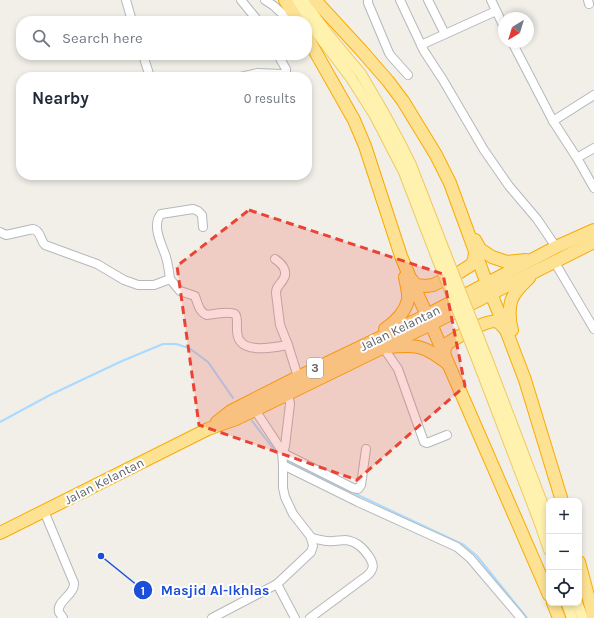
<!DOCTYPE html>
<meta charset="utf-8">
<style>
:root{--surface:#fff;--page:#f6f6f7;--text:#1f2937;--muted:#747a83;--line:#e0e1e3}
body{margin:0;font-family:Karla,sans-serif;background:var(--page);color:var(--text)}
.controls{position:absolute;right:12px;bottom:12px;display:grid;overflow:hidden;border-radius:8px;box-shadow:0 2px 6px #0003}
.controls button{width:36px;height:36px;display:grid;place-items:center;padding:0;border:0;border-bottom:1px solid var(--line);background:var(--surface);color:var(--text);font:20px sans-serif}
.compass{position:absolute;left:498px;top:12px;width:36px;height:36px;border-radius:50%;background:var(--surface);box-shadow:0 2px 6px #0003;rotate:218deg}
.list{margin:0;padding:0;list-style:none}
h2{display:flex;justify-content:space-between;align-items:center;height:52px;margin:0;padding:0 16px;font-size:17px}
h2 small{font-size:13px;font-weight:400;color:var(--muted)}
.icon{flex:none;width:22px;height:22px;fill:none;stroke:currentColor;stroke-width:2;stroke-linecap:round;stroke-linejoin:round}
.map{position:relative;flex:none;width:594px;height:618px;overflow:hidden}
.search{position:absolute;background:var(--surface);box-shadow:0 2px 6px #0003;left:16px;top:16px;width:296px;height:44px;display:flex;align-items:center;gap:10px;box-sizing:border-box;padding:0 14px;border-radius:16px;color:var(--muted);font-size:15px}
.panel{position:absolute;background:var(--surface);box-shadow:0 2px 6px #0003;left:16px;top:72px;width:296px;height:108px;border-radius:16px}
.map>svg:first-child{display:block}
</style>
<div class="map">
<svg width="594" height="618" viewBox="0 0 594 618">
<rect width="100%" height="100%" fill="#f1efe8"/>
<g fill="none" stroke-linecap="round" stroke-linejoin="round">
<g stroke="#aadaff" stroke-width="2">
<path d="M 252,421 L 279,456"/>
<path d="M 0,422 L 50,395 L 122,361 L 163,344 L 176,344 L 189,348 L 208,362 L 233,398"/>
<path d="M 288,462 L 464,545 L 477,556 L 527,618"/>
</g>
<g stroke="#b5b8bc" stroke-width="10">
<g id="minor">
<path d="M 126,0 L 132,21"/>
<path d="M 241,0 L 258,21"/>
<path d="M 265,0 L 274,6 L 290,21"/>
<path d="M 368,0 L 368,3 L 389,53 L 391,56 L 408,75"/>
<path d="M 400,0 L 424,51 L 443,80 L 484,150 L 509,186 L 537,219 L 556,247"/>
<path d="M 428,0 L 445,34"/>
<path d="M 491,0 L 504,27"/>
<path d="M 588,0 L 589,4"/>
<path d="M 512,42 L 553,121 L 577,158 L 594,188"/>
<path d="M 421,45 L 496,11"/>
<path d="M 143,55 L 150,77"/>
<path d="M 240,77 L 257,73 L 283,74 L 286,72 L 286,69 L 278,55"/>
<path d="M 553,121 L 594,95"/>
<path d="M 577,158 L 594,148"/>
<path d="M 0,232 L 6,235 L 33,229 C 41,231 40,240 45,245 L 97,264 L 124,280 L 138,285 L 154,285 L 170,279 L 180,291 L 195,296 C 198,304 199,312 207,315 C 213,314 229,311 235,314 C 237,316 237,320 237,323 C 237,329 236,336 240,341 C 249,353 275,347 288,345 L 298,377"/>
<path d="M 275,259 C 281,263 288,270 284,278 C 281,285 276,285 276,293 L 280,325 L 288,345"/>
<path d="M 554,261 L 594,329"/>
<path d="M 170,279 C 169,271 168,264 166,257 C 162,245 151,225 161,214 L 193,209 L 198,211 L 202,215 L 203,227"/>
<path d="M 383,347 L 398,369 L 424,442 L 427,443 L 447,435"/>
<path d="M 288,393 L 290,404 L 285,446 L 283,453 L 353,488 L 358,489 L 361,485 L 366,449"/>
<path d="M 283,465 L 358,502 L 457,547 L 470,558 L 521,618"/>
<path d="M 44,511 L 74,583 C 75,595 56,601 59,612 C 60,614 62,616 63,618"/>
<path d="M 277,584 L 295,618"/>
<path d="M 212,618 L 277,584 L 311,552 L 313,546 L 311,537 L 293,514 L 285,497 L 283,488 L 283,465 L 282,451 L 255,410"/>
<path d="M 310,618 L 368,575 C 374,569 374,565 370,558 C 364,549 357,541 345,540 C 341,540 337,541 333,541 C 325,542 318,539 311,538"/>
</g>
</g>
<g stroke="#f2c960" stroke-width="12">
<g id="major">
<path d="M 292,0 L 351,78 L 374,114 L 404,172 L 437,258"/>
<path d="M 303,0 L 326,32 L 361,74 L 385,115 L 399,141 L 411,165 L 446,255"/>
<path d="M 486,356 L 549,521"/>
<path d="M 477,359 L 539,521 L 549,550"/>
<path d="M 567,603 L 572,618"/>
<path d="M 577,603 L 583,618"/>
</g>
</g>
<g stroke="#f9ab00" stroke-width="14">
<g id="highway">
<path d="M 285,0 L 298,21"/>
<path d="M 315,0 L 361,50 L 388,81 L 403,101 L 436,155 L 450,183 L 487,284 L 506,330 L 525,380 L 562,501"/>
<path d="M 307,37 L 354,120 L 365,146 L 401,256 L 410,278 L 431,324 L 549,595"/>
<path d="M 475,240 L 480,249 L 492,257 L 507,262 L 526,260"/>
<path d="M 410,278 L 416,285 L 426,286 L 433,285 L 460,272 L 471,265 L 474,260 L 475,252"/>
<path d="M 385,329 C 395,322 405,313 408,300 C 409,293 406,284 405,277"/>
<path d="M 512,330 C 509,321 508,304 514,295 C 518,288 524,283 529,278"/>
<path d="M 389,347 C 417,344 425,346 447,363"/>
<path d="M 444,356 L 445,348 L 448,343 C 458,337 488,318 498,322 C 501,324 503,327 505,329"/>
<path d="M 217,422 L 231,411 L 298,377 L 427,315 L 556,247 L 594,230"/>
<path d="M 0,533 L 208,429 L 236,419 L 255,410 L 431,324 L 594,242"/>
<path d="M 579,562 L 594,618"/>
<path d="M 553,603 L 559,618"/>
</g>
</g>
<use href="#minor" stroke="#fff" stroke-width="8"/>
<use href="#major" stroke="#fff2af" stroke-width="10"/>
<use href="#highway" stroke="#fde293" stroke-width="12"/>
<g stroke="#f2c960" stroke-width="12" stroke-linecap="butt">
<g id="major-bridge">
<path d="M 446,255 L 486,356"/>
<path d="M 437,258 L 477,359"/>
</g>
</g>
<use href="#major-bridge" stroke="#fff2af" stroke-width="10"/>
</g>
<path fill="#ea4335" fill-opacity="0.2" stroke="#ea4335" stroke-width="3" stroke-dasharray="8 5" stroke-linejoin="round" d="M 249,210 L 443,274 L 465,386 L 357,480 L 199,425 L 177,266 Z"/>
<g text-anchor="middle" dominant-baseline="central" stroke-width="4" stroke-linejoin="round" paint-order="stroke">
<rect fill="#fff" stroke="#8f9295" stroke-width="1" x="307" y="358" width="16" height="20" rx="3"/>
<g font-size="12" font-weight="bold" fill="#5f6368">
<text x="315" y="368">3</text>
</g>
<g font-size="13" fill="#5f6368" stroke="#fff">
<text transform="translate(400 328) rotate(-26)">Jalan Kelantan</text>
<text transform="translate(104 481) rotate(-27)">Jalan Kelantan</text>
</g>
</g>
<path fill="none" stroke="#1d4ed8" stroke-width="1.5" d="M101 556L143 590"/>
<g fill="#1d4ed8" stroke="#fff" stroke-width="1.5">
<circle cx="101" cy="556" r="4"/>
<circle cx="143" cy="590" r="10"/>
</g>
<g font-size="12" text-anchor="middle" font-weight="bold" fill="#fff">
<text x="143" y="595">1</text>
</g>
<g font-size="14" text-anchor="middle" font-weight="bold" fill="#1d4ed8" stroke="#fff" stroke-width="4" stroke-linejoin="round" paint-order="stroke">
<text x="215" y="595">Masjid Al-Ikhlas</text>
</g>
</svg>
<div class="controls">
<button>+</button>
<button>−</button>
<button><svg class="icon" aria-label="locate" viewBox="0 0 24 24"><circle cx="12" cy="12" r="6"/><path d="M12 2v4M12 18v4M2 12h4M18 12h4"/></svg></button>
</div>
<svg class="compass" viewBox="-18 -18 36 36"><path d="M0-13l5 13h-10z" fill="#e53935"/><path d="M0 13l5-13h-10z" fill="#747a83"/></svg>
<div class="search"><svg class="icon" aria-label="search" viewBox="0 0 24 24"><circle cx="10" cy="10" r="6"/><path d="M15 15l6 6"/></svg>Search here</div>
<section class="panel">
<h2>Nearby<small>0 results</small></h2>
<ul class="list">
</ul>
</section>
</div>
